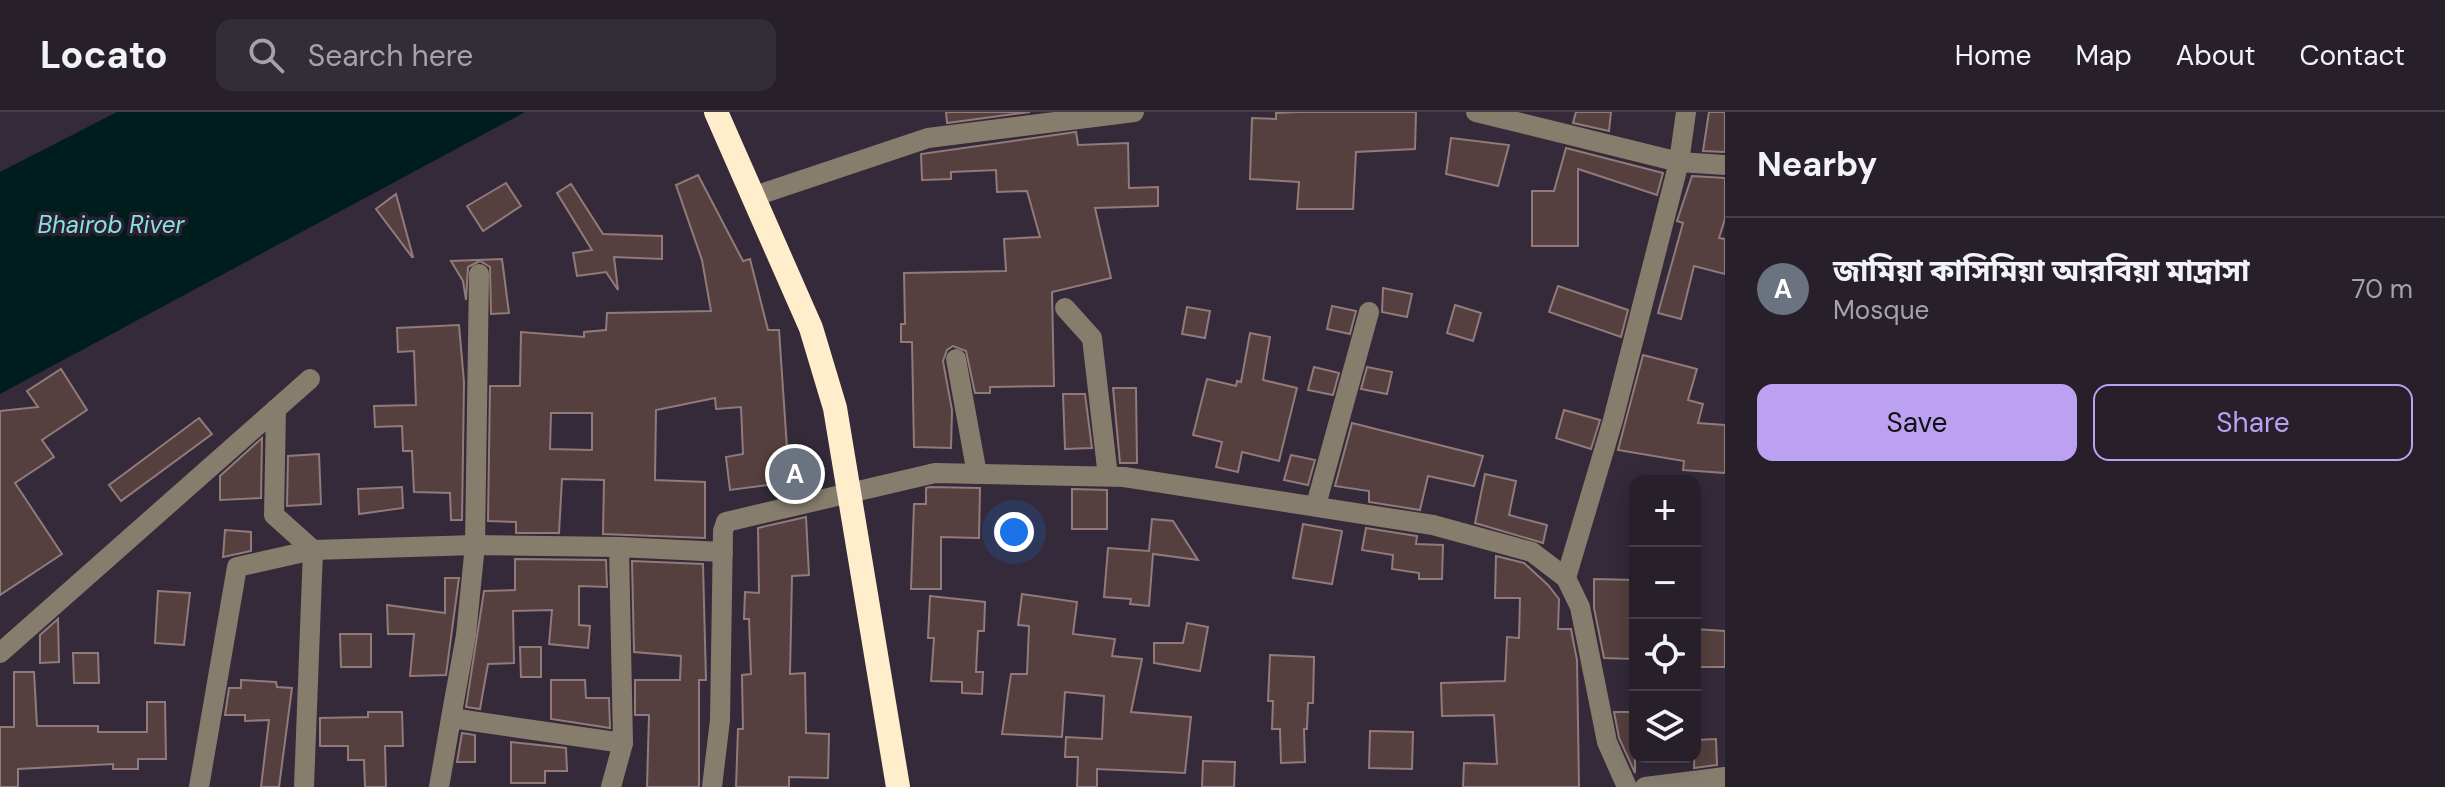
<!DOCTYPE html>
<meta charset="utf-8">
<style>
:root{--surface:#27202b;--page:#332d37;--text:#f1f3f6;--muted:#a4a3a9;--line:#433e47;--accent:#bca0f2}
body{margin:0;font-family:"DM Sans","Noto Sans Bengali",sans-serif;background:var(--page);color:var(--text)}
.controls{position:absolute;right:24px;bottom:24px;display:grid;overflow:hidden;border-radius:16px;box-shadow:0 4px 20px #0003}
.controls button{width:72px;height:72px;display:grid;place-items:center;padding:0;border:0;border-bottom:2px solid var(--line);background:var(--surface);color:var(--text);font:40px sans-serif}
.you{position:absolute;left:1014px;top:420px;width:28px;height:28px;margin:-20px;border:6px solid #fff;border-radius:50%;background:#1a73e8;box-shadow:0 0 0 12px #1a73e833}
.badge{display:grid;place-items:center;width:52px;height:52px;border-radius:50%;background:var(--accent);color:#fff;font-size:26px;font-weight:700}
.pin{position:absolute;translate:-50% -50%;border:4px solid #fff;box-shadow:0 2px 8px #0006}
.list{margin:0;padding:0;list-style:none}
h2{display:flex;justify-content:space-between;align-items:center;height:104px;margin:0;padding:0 32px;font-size:34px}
h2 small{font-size:26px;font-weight:400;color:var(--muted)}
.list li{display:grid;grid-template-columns:52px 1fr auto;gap:24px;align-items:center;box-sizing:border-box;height:144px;padding:0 32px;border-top:2px solid var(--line)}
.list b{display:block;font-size:30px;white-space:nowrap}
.list p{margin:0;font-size:26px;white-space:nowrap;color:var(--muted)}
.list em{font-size:26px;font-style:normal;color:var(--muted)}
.actions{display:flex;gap:16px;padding:24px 32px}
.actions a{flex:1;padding:18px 0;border:2px solid var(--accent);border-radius:16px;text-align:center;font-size:28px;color:var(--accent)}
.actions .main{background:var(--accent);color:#111}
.icon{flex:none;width:44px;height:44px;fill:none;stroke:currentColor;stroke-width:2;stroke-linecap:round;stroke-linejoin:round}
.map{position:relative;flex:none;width:1725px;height:675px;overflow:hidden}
header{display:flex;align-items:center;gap:48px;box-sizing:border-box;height:112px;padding:0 40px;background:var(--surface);border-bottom:2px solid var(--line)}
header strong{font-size:38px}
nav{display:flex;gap:44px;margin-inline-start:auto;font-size:28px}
.search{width:560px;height:72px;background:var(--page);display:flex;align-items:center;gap:20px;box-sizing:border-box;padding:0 28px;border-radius:16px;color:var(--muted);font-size:30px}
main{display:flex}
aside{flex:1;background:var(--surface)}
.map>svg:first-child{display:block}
</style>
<header>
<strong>Locato</strong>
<div class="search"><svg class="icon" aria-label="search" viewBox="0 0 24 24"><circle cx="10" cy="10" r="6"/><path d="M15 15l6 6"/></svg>Search here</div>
<nav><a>Home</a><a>Map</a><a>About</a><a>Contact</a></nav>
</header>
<main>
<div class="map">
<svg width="1725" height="675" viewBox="0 0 1725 675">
<rect width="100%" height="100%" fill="#342a39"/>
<path fill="#001d1e" d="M 117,0 L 525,0 L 0,282 L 0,60 Z"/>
<g fill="#55403f" stroke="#927a7a" stroke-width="2" fill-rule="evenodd">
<path d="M 946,0 L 1030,0 L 947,11 Z"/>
<path d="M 1300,0 L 1416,0 L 1415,37 L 1356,40 L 1353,97 L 1297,97 L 1299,70 L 1250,67 L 1252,6 L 1276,7 L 1276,1 Z"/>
<path d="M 1576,0 L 1611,0 L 1609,19 L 1573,11 Z"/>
<path d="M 1709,0 L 1725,0 L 1725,40 L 1703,39 Z"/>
<path d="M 1076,20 L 1078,33 L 1128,31 L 1129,76 L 1158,75 L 1158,94 L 1095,96 L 1111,166 L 1052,180 L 1054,274 L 990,275 L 990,281 L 975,281 L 966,239 L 953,234 L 947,238 L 943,249 L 952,298 L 951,336 L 914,335 L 912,230 L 901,230 L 901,212 L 905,212 L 904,161 L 1006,159 L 1004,127 L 1040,125 L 1027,79 L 997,80 L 996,58 L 951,60 L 951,67 L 922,68 L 921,42 Z"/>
<path d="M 1451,26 L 1509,33 L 1498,74 L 1446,62 Z"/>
<path d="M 1566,36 L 1663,61 L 1657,83 L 1578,57 L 1578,134 L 1532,134 L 1532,79 L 1554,79 Z"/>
<path d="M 698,63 L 743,149 L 750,147 L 768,218 L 779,218 L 787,336 L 793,335 L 799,369 L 730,378 L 726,345 L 743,342 L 741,295 L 716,297 L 715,286 L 656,298 L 655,368 L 705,370 L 705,426 L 603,422 L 604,368 L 562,367 L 559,421 L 516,421 L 516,410 L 488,409 L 490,274 L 520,274 L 521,220 L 584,225 L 584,220 L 606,218 L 607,201 L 711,199 L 702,148 L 676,73 ZM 551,301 L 592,301 L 592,338 L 550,337 Z"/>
<path d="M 1692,64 L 1725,66 L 1725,107 L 1719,126 L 1725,127 L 1725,162 L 1694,154 L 1681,207 L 1658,201 L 1683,111 L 1677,109 Z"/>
<path d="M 506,71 L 521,94 L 483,119 L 467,94 Z"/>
<path d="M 571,72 L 603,122 L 662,124 L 662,147 L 614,145 L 618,178 L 606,160 L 577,164 L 573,141 L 592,138 L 557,81 Z"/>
<path d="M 396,82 L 413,145 L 412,145 L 376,97 Z"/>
<path d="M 502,147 L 509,201 L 491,202 L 490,155 L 480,149 L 468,155 L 466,188 L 463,169 L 451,149 Z"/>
<path d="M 1558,174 L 1628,198 L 1621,225 L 1549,200 Z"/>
<path d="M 1383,176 L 1412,182 L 1407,205 L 1382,200 Z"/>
<path d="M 1455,193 L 1481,201 L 1473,229 L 1447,221 Z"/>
<path d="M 1332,194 L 1356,199 L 1350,222 L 1327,217 Z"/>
<path d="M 1187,195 L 1210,199 L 1205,226 L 1182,222 Z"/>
<path d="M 459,213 L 464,270 L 462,408 L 451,408 L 450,381 L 414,380 L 412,339 L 403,339 L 402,314 L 375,315 L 374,294 L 416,293 L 414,239 L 398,240 L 397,216 Z"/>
<path d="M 1250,221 L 1270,225 L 1263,268 L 1297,276 L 1279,349 L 1242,340 L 1238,360 L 1216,355 L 1222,330 L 1193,323 L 1207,267 L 1236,274 L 1237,269 L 1241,270 Z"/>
<path d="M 1643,243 L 1697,257 L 1688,288 L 1703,292 L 1698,311 L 1725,313 L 1725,361 L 1683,358 L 1684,349 L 1618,338 Z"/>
<path d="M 1314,255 L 1339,261 L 1333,283 L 1308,278 Z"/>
<path d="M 1367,255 L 1392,260 L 1387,282 L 1361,277 Z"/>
<path d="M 61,257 L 87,298 L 42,328 L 54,345 L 15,371 L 62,442 L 0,483 L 0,299 L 38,295 L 27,279 Z"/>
<path d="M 1113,276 L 1136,276 L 1137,351 L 1120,351 Z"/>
<path d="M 1063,282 L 1085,282 L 1092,336 L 1065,337 Z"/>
<path d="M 1564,298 L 1600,308 L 1591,337 L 1556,326 Z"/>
<path d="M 199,306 L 212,322 L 121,389 L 109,373 Z"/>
<path d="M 1352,311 L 1483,344 L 1474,374 L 1428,364 L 1420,398 L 1369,390 L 1369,379 L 1335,374 Z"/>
<path d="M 262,326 L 261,386 L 220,388 L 220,364 Z"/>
<path d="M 319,342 L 321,392 L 287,394 L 288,344 Z"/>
<path d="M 1291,343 L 1315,348 L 1308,373 L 1284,368 Z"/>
<path d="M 1485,362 L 1516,369 L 1509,403 L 1547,413 L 1543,431 L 1475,411 Z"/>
<path d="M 402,375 L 403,396 L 359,402 L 358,377 Z"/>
<path d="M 930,375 L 980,376 L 979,426 L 941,425 L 941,477 L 911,477 L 914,392 L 926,392 L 926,376 Z"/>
<path d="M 1072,377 L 1107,378 L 1107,417 L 1072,417 Z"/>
<path d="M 806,405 L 809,463 L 792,464 L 790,562 L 805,561 L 806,621 L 829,622 L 828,666 L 789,665 L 789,675 L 736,675 L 738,617 L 743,617 L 742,563 L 751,562 L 749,507 L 744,507 L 745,480 L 759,481 L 758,416 Z"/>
<path d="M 1152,407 L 1173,409 L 1198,448 L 1153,442 L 1149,494 L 1130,492 L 1131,487 L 1104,485 L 1108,436 L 1149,439 Z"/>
<path d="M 1303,412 L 1342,419 L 1332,472 L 1293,466 Z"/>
<path d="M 1366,416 L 1417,424 L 1416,432 L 1443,433 L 1442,467 L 1419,467 L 1419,461 L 1392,457 L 1393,443 L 1362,438 Z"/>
<path d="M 225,418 L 251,420 L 251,439 L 223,445 Z"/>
<path d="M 1496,444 L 1524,451 L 1548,473 L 1559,487 L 1558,517 L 1571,517 L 1577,548 L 1579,675 L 1463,675 L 1464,651 L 1497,652 L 1494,603 L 1442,604 L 1441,571 L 1505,569 L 1507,525 L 1519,526 L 1520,486 L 1495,486 Z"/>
<path d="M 515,447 L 606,448 L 607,475 L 579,474 L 579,513 L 590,514 L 588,536 L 549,532 L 552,498 L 513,499 L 514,551 L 488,552 L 480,597 L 466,595 L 484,479 L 515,478 Z"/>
<path d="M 632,449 L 703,452 L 706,568 L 699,568 L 699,675 L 647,675 L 649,603 L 635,603 L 635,568 L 680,568 L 681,544 L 634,540 Z"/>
<path d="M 445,466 L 459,466 L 446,563 L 410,564 L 414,522 L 388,522 L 387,493 L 445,501 Z"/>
<path d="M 1594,467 L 1635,468 L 1635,547 L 1604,546 L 1594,496 Z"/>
<path d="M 158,479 L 190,481 L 184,533 L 155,531 Z"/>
<path d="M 1022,482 L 1077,490 L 1073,522 L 1115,527 L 1112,544 L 1142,547 L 1131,600 L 1191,605 L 1185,661 L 1097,657 L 1097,675 L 1077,675 L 1078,645 L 1065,645 L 1066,625 L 1102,627 L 1104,584 L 1065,580 L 1062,625 L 1002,622 L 1011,562 L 1027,562 L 1029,514 L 1018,513 Z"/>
<path d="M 930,484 L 985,490 L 984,519 L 978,519 L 976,560 L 983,560 L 982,582 L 962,581 L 962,570 L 931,569 L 934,526 L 928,526 Z"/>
<path d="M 58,507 L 59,550 L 40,551 L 40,523 Z"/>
<path d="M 1187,511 L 1208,515 L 1200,559 L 1154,551 L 1154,531 L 1183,531 Z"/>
<path d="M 1695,517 L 1725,519 L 1725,555 L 1695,555 Z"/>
<path d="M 340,522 L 371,522 L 371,555 L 341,555 Z"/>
<path d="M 520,535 L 541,535 L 541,565 L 521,565 Z"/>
<path d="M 73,541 L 98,541 L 99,571 L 74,571 Z"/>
<path d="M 1270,543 L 1314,545 L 1313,591 L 1308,591 L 1307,617 L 1304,617 L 1305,650 L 1281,651 L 1280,617 L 1272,617 L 1273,589 L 1268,589 Z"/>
<path d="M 14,560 L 34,560 L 37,614 L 98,614 L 98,620 L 147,620 L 147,590 L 165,590 L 166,647 L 138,647 L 138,657 L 113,657 L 113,652 L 18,657 L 18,675 L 0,675 L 0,615 L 14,615 Z"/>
<path d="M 241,568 L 276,570 L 277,575 L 292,576 L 279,675 L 261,675 L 269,608 L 245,609 L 245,603 L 225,603 L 229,576 L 241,576 Z"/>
<path d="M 551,568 L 585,568 L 586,586 L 609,586 L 610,616 L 551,607 Z"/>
<path d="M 368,600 L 402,600 L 403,634 L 385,634 L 386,675 L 365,675 L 364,648 L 348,648 L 348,634 L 320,634 L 320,606 L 368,605 Z"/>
<path d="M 1614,600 L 1635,600 L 1635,661 L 1619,626 Z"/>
<path d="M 1370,619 L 1413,620 L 1412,657 L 1369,656 Z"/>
<path d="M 462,621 L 475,623 L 475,650 L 457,650 Z"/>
<path d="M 1716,627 L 1717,653 L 1694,656 L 1695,628 Z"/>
<path d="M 511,630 L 566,636 L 567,659 L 545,659 L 545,671 L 511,671 Z"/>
<path d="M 1203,649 L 1235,650 L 1234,675 L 1202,675 Z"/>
</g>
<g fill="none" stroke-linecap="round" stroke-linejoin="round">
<g stroke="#867d6d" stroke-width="20">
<path d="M 1476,0 L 1679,50 L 1725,53"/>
<path d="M 752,85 L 928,26 L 1134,0"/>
<path d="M 1065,196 L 1092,226 L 1107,356"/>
<path d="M 956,247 L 977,362"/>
<path d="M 276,297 L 274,403 L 313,438 L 304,675"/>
<path d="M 1316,393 L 1369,200"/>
<path d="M 1566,466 L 1613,308 L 1679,50 L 1686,0"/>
<path d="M 0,541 L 310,267"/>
<path d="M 451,606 L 466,523 L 475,433 L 479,162"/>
<path d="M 199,675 L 237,455 L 313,438 L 475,433 L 619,435"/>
<path d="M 439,675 L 451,606 L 623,631"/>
<path d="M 611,675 L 623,631 L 619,435 L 723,440"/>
<path d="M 712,675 L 720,608 L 723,419 L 726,410 L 935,361 L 1124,365 L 1433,413 L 1532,440 L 1566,466 L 1580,495 L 1607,630 L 1627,675"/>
<path d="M 1645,675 L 1725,665"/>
</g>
<path stroke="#ffedcb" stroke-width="24" d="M 716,0 L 811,216 L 835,296 L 898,675"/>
</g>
<g text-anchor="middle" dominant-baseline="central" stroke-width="7" stroke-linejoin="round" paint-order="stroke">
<g font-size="24" font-style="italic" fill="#85e3e5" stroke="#2a202f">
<text x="111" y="112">Bhairob River</text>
</g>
</g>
</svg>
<div class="controls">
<button>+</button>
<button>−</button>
<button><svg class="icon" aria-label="locate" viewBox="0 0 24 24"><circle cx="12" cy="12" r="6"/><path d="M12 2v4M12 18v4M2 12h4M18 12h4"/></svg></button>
<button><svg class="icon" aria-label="layers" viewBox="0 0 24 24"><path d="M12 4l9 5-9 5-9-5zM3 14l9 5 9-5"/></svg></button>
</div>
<div class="you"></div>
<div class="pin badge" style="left:795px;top:362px;background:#6b7280">A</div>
</div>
<aside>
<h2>Nearby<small></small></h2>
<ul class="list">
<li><span class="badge" style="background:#6b7280">A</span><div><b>জামিয়া কাসিমিয়া আরবিয়া মাদ্রাসা</b><p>Mosque</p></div><em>70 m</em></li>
</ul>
<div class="actions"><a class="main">Save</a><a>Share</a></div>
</aside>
</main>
